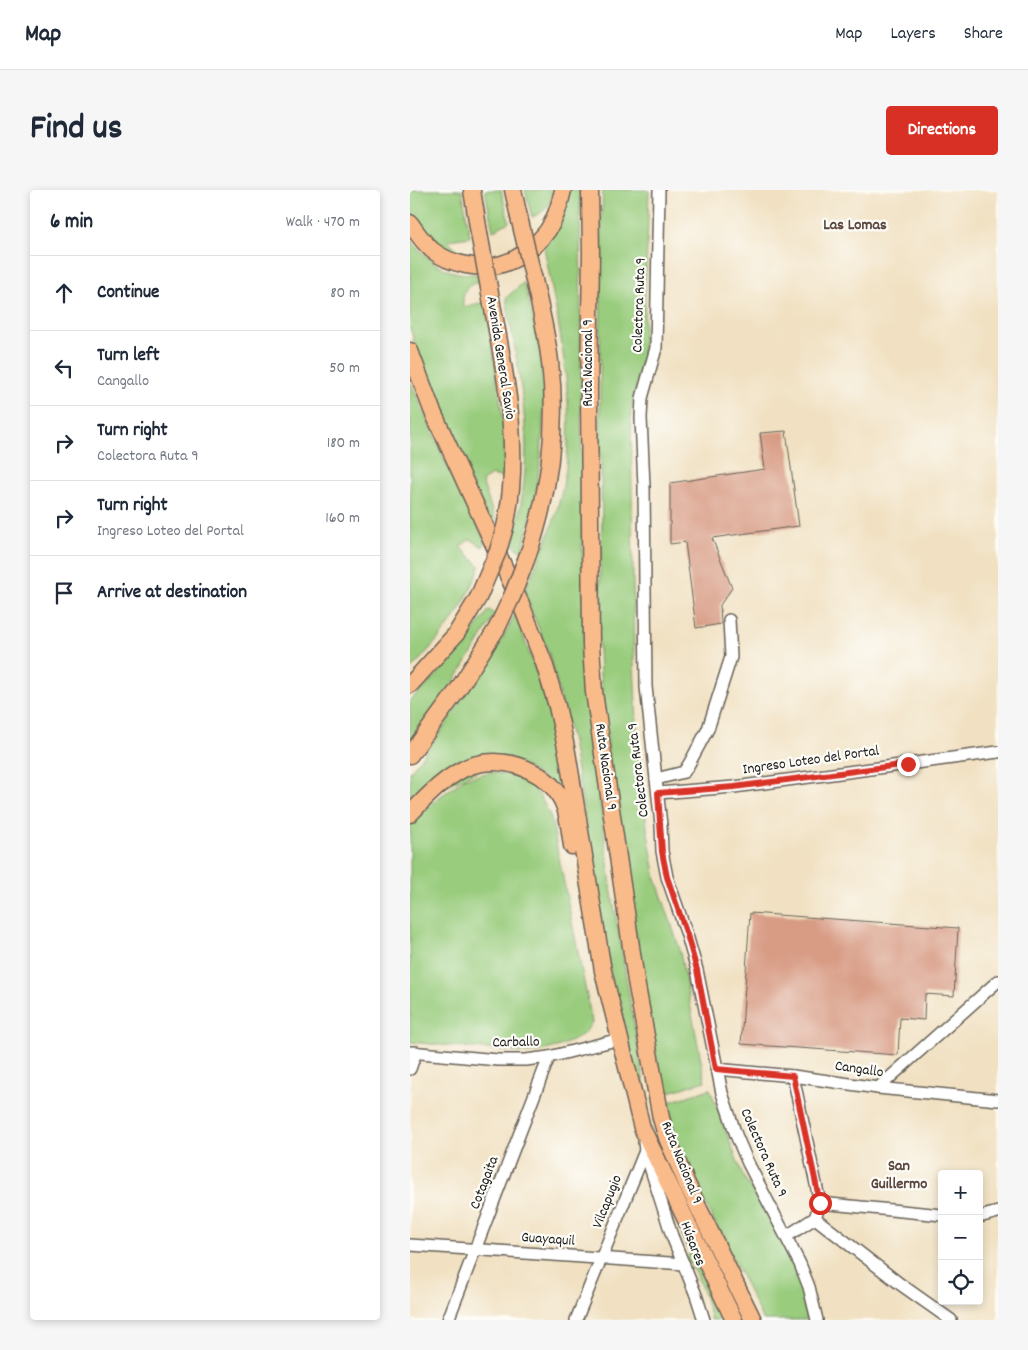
<!DOCTYPE html>
<meta charset="utf-8">
<style>
:root{--surface:#fff;--page:#f6f6f7;--text:#1f2937;--muted:#747a83;--line:#e0e1e3;--accent:#d93025}
body{margin:0;font-family:Dekko,sans-serif;background:var(--page);color:var(--text)}
.controls{position:absolute;right:15px;bottom:15px;display:grid;overflow:hidden;border-radius:5px;box-shadow:0 2px 8px #0003}
.controls button{width:45px;height:45px;display:grid;place-items:center;padding:0;border:0;border-bottom:1px solid var(--line);background:var(--surface);color:var(--text);font:25px sans-serif}
.stop{position:absolute;width:15px;height:15px;margin:-11px;border:4px solid #d93025;border-radius:50%;background:#fff}
.stop.end{background:#d93025;border-color:#fff;box-shadow:0 1px 5px #0008}
.list{margin:0;padding:0;list-style:none}
h2{display:flex;justify-content:space-between;align-items:center;height:65px;margin:0;padding:0 20px;font-size:21px}
h2 small{font-size:16px;font-weight:400;color:var(--muted)}
.list li{display:grid;grid-template-columns:32px 1fr auto;gap:15px;align-items:center;box-sizing:border-box;height:75px;padding:0 20px;border-top:1px solid var(--line)}
.list b{display:block;font-size:19px;white-space:nowrap}
.list p{margin:0;font-size:16px;white-space:nowrap;color:var(--muted)}
.list em{font-size:16px;font-style:normal;color:var(--muted)}
.icon{flex:none;width:28px;height:28px;fill:none;stroke:currentColor;stroke-width:2;stroke-linecap:round;stroke-linejoin:round}
.map{position:relative;flex:none;width:588px;height:1130px;overflow:hidden;border-radius:5px}
header{display:flex;align-items:center;gap:30px;box-sizing:border-box;height:70px;padding:0 25px;background:var(--surface);border-bottom:1px solid var(--line)}
header strong{font-size:24px}
nav{display:flex;gap:28px;margin-inline-start:auto;font-size:18px}
.intro{display:flex;align-items:center;justify-content:space-between;box-sizing:border-box;height:120px;padding:0 30px}
h1{margin:0;font-size:35px}
.button{padding:12px 22px;border-radius:5px;background:var(--accent);color:#fff;font-size:18px;font-weight:700}
main{display:flex;gap:30px;padding:0 30px}
aside{flex:1;background:var(--surface);border-radius:5px;box-shadow:0 2px 8px #0003}
.map>svg:first-child{display:block}
</style>
<header>
<strong>Map</strong>
<nav><a>Map</a><a>Layers</a><a>Share</a></nav>
</header>
<div class="intro"><h1>Find us</h1><a class="button">Directions</a></div>
<main>
<aside>
<h2>6 min<small>Walk · 470 m</small></h2>
<ul class="list">
<li><svg class="icon" aria-label="ahead" viewBox="0 0 24 24"><path d="M12 20V5M6 11l6-6 6 6"/></svg><div><b>Continue</b></div><em>80 m</em></li>
<li><svg class="icon" aria-label="left" viewBox="0 0 24 24"><path d="M17 20v-9H6M10 6l-5 5 5 5"/></svg><div><b>Turn left</b><p>Cangallo</p></div><em>50 m</em></li>
<li><svg class="icon" aria-label="right" viewBox="0 0 24 24"><path d="M7 20v-9h11M14 6l5 5-5 5"/></svg><div><b>Turn right</b><p>Colectora Ruta 9</p></div><em>180 m</em></li>
<li><svg class="icon" aria-label="right" viewBox="0 0 24 24"><path d="M7 20v-9h11M14 6l5 5-5 5"/></svg><div><b>Turn right</b><p>Ingreso Loteo del Portal</p></div><em>160 m</em></li>
<li><svg class="icon" aria-label="arrive" viewBox="0 0 24 24"><path d="M6 21V4h12l-3 4 3 4H6"/></svg><div><b>Arrive at destination</b></div></li>
</ul>
</aside>
<div class="map">
<svg width="588" height="1130" viewBox="0 0 588 1130">
<rect width="100%" height="100%" fill="#fdfcf7"/>
<filter id="ink" filterUnits="userSpaceOnUse"><feTurbulence type="fractalNoise" baseFrequency=".02" numOctaves="2"/><feDisplacementMap in="SourceGraphic" scale="10" xChannelSelector="R" yChannelSelector="G"/><feConvolveMatrix kernelMatrix="1 2 1 2 8 2 1 2 1" color-interpolation-filters="sRGB"/></filter>
<filter id="wash" filterUnits="userSpaceOnUse"><feTurbulence type="fractalNoise" baseFrequency=".0096" numOctaves="4" result="noise"/><feDisplacementMap in="SourceGraphic" scale="20" xChannelSelector="R" yChannelSelector="G"/><feGaussianBlur stdDeviation="1.12" result="paint"/><feColorMatrix in="noise" values="0 0 0 0 0 0 0 0 0 0 0 0 0 0 0 0 0 1.4 0 .05"/><feComposite in="paint" operator="in"/></filter>
<g filter="url(#wash)">
<rect width="100%" height="100%" fill="#f1e1c2"/>
<g fill="#99cc7d" stroke="#5a744c">
<path d="M 0,0 L 52,0 L 60,47 L 38,50 C 45,60 51,64 62,66 L 63,68 C 40,67 8,47 1,24 C 0,17 0,8 0,0 Z"/>
<path d="M 75,0 L 91,0 L 99,32 L 83,41 Z"/>
<path d="M 115,0 L 142,0 C 139,17 138,20 122,27 Z"/>
<path d="M 158,0 L 170,0 L 172,350 L 176,505 L 202,704 L 238,916 L 229,897 L 202,791 L 162,551 L 139,464 L 114,402 C 126,375 139,347 148,317 C 172,232 150,142 134,57 L 143,45 Z"/>
<path d="M 193,0 L 239,0 L 233,162 L 221,221 L 224,475 L 228,554 L 237,638 L 246,689 L 269,757 L 295,891 L 253,904 L 204,612 L 190,484 L 188,434 L 192,337 L 190,216 L 191,38 Z"/>
<path d="M 0,50 C 20,72 36,86 67,84 L 68,92 C 55,95 52,105 53,117 L 75,112 L 95,242 L 94,288 L 82,285 L 72,291 L 85,330 L 82,335 L 54,279 L 11,172 L 0,138 Z"/>
<path d="M 114,92 C 120,117 127,142 130,167 C 139,233 129,299 112,362 L 103,355 C 110,322 116,290 116,256 C 115,206 104,157 96,108 Z"/>
<path d="M 0,190 L 41,284 L 75,351 L 73,357 L 60,349 L 50,357 L 70,376 C 55,419 31,448 0,480 Z"/>
<path d="M 79,420 L 85,424 C 60,470 30,512 0,555 L 0,510 C 31,485 56,452 79,420 Z"/>
<path d="M 105,424 L 130,493 L 145,546 L 154,600 L 99,567 L 0,612 L 0,582 L 27,547 L 79,469 L 94,446 Z"/>
<path d="M 79,582 C 118,587 125,593 141,628 L 182,832 C 179,836 177,841 173,844 C 157,856 135,861 117,863 L 0,852 L 0,634 L 27,609 L 54,589 Z"/>
<path d="M 300,899 L 333,986 L 374,1053 L 391,1098 L 397,1130 L 353,1130 L 278,978 L 263,943 L 256,913 Z"/>
<path d="M 280,1062 L 282,1064 L 314,1130 L 301,1130 C 297,1115 293,1100 287,1086 C 285,1079 279,1075 277,1069 Z"/>
</g>
<g id="blocks">
<g fill="#d89c85">
<path d="M 376,241 L 389,336 L 302,348 L 322,398 L 310,415 L 311,434 L 286,438 L 275,352 L 260,354 L 260,293 L 355,279 L 350,243 Z"/>
<path d="M 340,723 L 548,738 L 544,806 L 515,804 L 514,830 L 490,828 L 488,865 L 331,854 Z"/>
</g>
</g>
</g>
<g filter="url(#ink)">
<use href="#blocks" fill-opacity="0" stroke="#676156" stroke-width="1"/>
<g fill="none" stroke-linecap="round" stroke-linejoin="round">
<g stroke="#676156" stroke-width="14">
<g id="minor">
<path d="M 249,0 L 246,158 L 232,208 L 231,228 L 234,296 L 236,497 L 251,635 L 252,661 L 257,687 L 277,745 L 287,780 L 312,903 L 326,945 L 338,973 L 390,1074 L 399,1097 L 407,1130"/>
<path d="M 246,589 L 274,582 L 279,574 L 298,539 L 321,467 L 319,430"/>
<path d="M 248,603 L 324,597 L 588,562"/>
<path d="M 0,862 L 88,870 L 116,870 L 139,867 L 210,849"/>
<path d="M 0,879 L 6,862"/>
<path d="M 306,879 L 383,886 L 468,898 L 588,910"/>
<path d="M 383,886 L 410,1013"/>
<path d="M 468,898 L 588,791"/>
<path d="M 234,952 L 235,961 L 262,1046 L 286,1105 L 294,1130"/>
<path d="M 569,1027 L 588,1022"/>
<path d="M 405,1028 L 490,1094 L 541,1130"/>
<path d="M 377,1046 L 405,1028 L 410,1013 L 532,1025"/>
<path d="M 0,1055 L 274,1074"/>
<path d="M 38,1130 L 139,867"/>
<path d="M 166,1130 L 235,961"/>
</g>
</g>
<g stroke="#676156" stroke-width="19">
<g id="highway">
<path d="M 62,0 L 69,43"/>
<path d="M 103,0 L 109,27"/>
<path d="M 180,0 L 181,63 L 179,200 L 181,455 L 184,502 L 226,791 L 251,928 L 257,948 L 277,994 L 343,1130"/>
<path d="M 0,33 C 6,42 14,53 22,60 C 39,74 71,81 92,74 C 110,69 128,54 138,40 C 146,28 150,14 153,0"/>
<path d="M 82,114 C 96,187 112,263 95,337"/>
<path d="M 0,161 L 22,220 L 111,414 L 134,473 L 147,516 L 157,562 L 193,781 L 232,938 L 324,1130"/>
<path d="M 116,370 C 139,308 148,238 140,172 C 137,145 130,117 124,90"/>
<path d="M 0,495 L 46,444 L 68,408"/>
<path d="M 0,565 L 47,501 L 87,438"/>
<path d="M 0,624 C 17,606 39,583 63,575 C 97,565 141,582 154,615 C 159,628 160,643 162,656"/>
</g>
</g>
<use href="#minor" stroke="#fff" stroke-width="11"/>
<use href="#highway" stroke="#fabb8b" stroke-width="16"/>
<g stroke="#676156" stroke-width="19" stroke-linecap="butt">
<g id="highway-bridge">
<path d="M 109,27 L 124,90"/>
<path d="M 69,43 L 82,114"/>
<path d="M 68,408 L 88,361 L 95,337"/>
<path d="M 87,438 L 103,404 L 116,370"/>
</g>
</g>
<use href="#highway-bridge" stroke="#fabb8b" stroke-width="16"/>
</g>
</g>
<g fill="none" stroke-linecap="round" stroke-linejoin="round" filter="url(#ink)">
<path stroke="#d93025" stroke-width="6" d="M 410,1013 L 383,886 L 306,879 L 287,780 L 277,745 L 257,687 L 252,662 L 248,603 L 324,597 L 498,574"/>
</g>
<g text-anchor="middle" dominant-baseline="central" stroke-width="4.5" stroke-linejoin="round" paint-order="stroke">
<g font-size="15" fill="#1c1c1c" stroke="#fdfcf7">
<text transform="translate(230 115) rotate(-88)">Colectora Ruta 9</text>
<text transform="translate(90 168) rotate(81)">Avenida General Savio</text>
<text transform="translate(179 173) rotate(-90)">Ruta Nacional 9</text>
<text transform="translate(401 571) rotate(-8)">Ingreso Loteo del Portal</text>
<text transform="translate(195 577) rotate(82)">Ruta Nacional 9</text>
<text transform="translate(229 580) rotate(-97)">Colectora Ruta 9</text>
<text transform="translate(106 853) rotate(-1)">Carballo</text>
<text transform="translate(449 880) rotate(8)">Cangallo</text>
<text transform="translate(353 963) rotate(66)">Colectora Ruta 9</text>
<text transform="translate(271 973) rotate(68)">Ruta Nacional 9</text>
<text transform="translate(75 993) rotate(-69)">Cotagaita</text>
<text transform="translate(198 1012) rotate(-68)">Vilcapugio</text>
<text transform="translate(138 1050) rotate(4)">Guayaquil</text>
<text transform="translate(282 1054) rotate(69)">Húsares</text>
</g>
<g font-size="16" font-weight="bold" fill="#5e4941" stroke="#fdfcf7">
<text x="445" y="35">Las Lomas</text>
<text x="489" y="976">San<tspan x="489" dy="18">Guillermo</tspan></text>
</g>
</g>
</svg>
<div class="controls">
<button>+</button>
<button>−</button>
<button><svg class="icon" aria-label="locate" viewBox="0 0 24 24"><circle cx="12" cy="12" r="6"/><path d="M12 2v4M12 18v4M2 12h4M18 12h4"/></svg></button>
</div>
<div class="stop" style="left:410px;top:1013px"></div>
<div class="stop end" style="left:498px;top:574px"></div>
</div>
</main>
